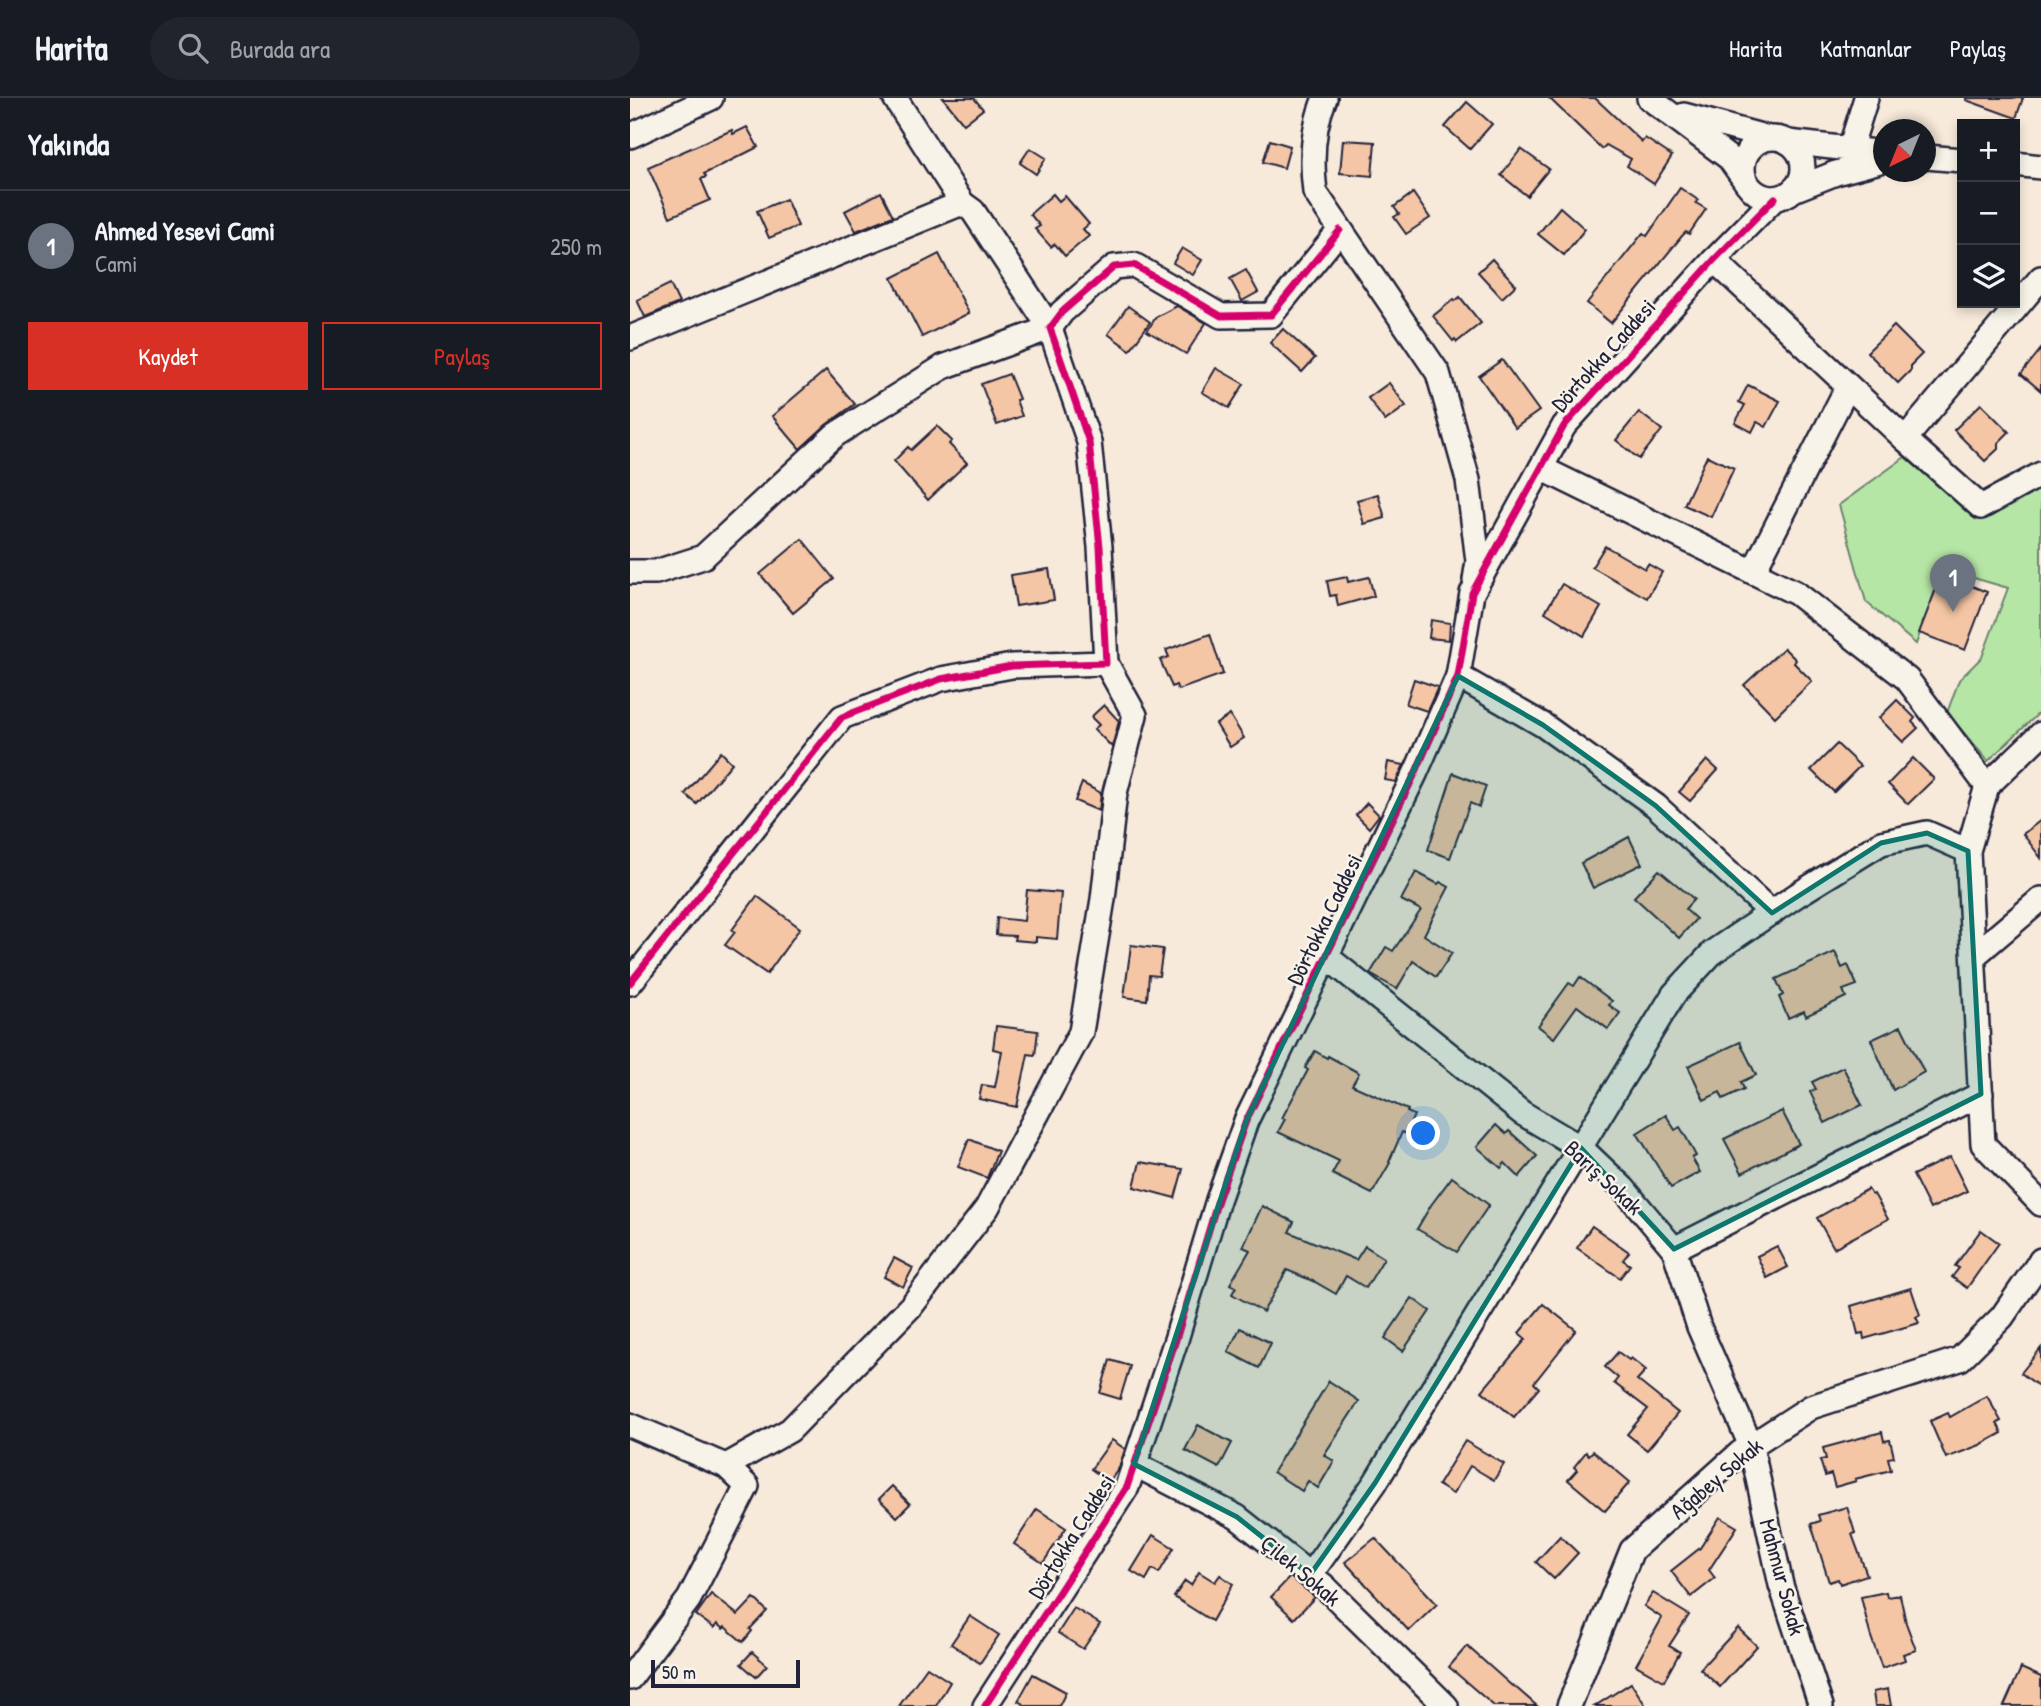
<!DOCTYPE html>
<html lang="tr">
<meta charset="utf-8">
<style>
:root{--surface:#171b24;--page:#20242c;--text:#f1f3f6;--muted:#9ea1a6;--line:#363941;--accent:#d93025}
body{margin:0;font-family:"Patrick Hand",sans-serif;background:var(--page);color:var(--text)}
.controls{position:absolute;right:21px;top:21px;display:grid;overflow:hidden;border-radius:0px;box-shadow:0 4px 10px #0003}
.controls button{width:63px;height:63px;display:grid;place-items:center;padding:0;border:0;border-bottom:2px solid var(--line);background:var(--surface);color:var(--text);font:35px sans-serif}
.compass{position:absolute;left:1243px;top:21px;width:63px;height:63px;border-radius:50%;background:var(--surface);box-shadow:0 4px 10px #0003;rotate:223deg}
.scale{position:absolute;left:21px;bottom:18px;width:149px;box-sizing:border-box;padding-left:7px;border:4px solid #22223b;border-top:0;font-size:19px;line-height:24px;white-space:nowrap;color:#22223b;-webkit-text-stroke:5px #f7f3e8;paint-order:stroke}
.you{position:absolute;left:794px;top:1036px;width:24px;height:24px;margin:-18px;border:5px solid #fff;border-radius:50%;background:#1a73e8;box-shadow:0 0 0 10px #1a73e833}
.badge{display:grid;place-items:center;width:46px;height:46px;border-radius:50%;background:var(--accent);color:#fff;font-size:23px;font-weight:700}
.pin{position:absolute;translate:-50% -58px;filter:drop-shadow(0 2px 4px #0008)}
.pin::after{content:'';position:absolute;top:37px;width:24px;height:21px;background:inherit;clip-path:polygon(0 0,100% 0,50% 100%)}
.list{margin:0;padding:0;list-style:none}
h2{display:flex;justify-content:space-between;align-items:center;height:91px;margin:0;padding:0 28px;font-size:30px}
h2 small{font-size:23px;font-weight:400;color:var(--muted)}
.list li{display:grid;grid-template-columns:46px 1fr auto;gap:21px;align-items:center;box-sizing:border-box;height:112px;padding:0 28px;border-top:2px solid var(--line)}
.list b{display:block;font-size:26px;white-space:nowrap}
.list p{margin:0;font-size:23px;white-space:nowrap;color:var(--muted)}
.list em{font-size:23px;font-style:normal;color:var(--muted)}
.actions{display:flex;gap:14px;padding:21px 28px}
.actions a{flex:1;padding:16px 0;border:2px solid var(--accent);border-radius:0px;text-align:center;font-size:24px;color:var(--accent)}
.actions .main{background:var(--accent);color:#fff}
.icon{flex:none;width:38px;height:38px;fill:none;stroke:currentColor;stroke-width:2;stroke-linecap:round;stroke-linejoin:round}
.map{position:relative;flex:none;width:1411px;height:1608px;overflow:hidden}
header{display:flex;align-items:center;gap:42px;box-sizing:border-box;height:98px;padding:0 35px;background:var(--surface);border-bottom:2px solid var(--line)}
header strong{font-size:33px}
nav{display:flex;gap:38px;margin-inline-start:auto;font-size:24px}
.search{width:490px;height:63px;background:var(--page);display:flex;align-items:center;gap:18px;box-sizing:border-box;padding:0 24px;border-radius:38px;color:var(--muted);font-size:26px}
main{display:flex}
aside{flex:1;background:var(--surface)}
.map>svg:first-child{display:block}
</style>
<header>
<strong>Harita</strong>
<div class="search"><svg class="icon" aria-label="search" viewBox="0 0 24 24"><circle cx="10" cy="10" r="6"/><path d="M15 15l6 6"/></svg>Burada ara</div>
<nav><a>Harita</a><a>Katmanlar</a><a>Paylaş</a></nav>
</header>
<main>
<aside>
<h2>Yakında<small></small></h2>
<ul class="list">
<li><span class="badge" style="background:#6b7280">1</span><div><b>Ahmed Yesevi Cami</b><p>Cami</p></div><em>250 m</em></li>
</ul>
<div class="actions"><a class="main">Kaydet</a><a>Paylaş</a></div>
</aside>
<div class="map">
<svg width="1411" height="1608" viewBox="0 0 1411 1608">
<rect width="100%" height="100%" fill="#f7eadb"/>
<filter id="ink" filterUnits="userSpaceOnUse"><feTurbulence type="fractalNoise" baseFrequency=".0143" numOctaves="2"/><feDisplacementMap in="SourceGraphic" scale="14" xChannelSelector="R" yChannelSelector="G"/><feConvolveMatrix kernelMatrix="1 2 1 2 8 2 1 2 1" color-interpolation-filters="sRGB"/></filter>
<g filter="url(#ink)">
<path fill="#b6e6a5" stroke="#6c8470" stroke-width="2" d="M 1275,359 L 1344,419 L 1411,386 L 1411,613 L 1358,663 L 1317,615 L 1329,582 L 1352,559 L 1378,490 L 1313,471 L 1286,546 L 1236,504 L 1209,407 Z"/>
<g fill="#f5c6a5" stroke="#22223b" stroke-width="2">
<path d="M 313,0 L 344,0 L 353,11 L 334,26 Z"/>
<path d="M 919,0 L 965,0 L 1012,44 L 1015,40 L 1042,58 L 1024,86 L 997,68 L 1001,61 L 976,47 L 972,51 Z"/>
<path d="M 1336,0 L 1393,0 L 1386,20 L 1336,2 Z"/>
<path d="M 837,4 L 862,26 L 840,51 L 815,29 Z"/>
<path d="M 117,29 L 128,49 L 74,76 L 76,79 L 71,81 L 80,102 L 40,119 L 18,69 L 102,32 L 103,36 Z"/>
<path d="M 640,42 L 660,48 L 654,70 L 633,64 Z"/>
<path d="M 713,42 L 745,44 L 742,78 L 710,75 Z"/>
<path d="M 400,50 L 416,60 L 406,76 L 390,65 Z"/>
<path d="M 891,51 L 919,71 L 897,98 L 871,77 Z"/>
<path d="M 1050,90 L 1068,102 L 1066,105 L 1076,111 L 1059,136 L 1056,134 L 1052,138 L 981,225 L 957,205 L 1013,135 L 1017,138 Z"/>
<path d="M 251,94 L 263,118 L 226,133 L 215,113 Z"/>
<path d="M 783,95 L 800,120 L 776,136 L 764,119 L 769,116 L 764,109 Z"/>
<path d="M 423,96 L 429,103 L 435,98 L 459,126 L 453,131 L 459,138 L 435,158 L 425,146 L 421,149 L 405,131 L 410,128 L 400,116 Z"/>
<path d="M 156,101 L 168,128 L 139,140 L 127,113 Z"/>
<path d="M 930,109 L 955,131 L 934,157 L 908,136 Z"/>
<path d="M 552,150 L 572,162 L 563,177 L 543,165 Z"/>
<path d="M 309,156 L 339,215 L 292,239 L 262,180 Z"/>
<path d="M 862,161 L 886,187 L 872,200 L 848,174 Z"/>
<path d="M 616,172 L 628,194 L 612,203 L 600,181 Z"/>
<path d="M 40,186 L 49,205 L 15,219 L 7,202 Z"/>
<path d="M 830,199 L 851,225 L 827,244 L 825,241 L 823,243 L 803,218 L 824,201 L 825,203 Z"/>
<path d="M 498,208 L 520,224 L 500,252 L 478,236 Z"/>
<path d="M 547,208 L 576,225 L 556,256 L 517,233 L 526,219 Z"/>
<path d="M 1264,228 L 1292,256 L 1281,267 L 1281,272 L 1268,285 L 1237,254 Z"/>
<path d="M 653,231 L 685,260 L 672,274 L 640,245 Z"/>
<path d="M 1411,251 L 1411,293 L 1391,276 Z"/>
<path d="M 872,262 L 909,313 L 885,330 L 849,278 Z"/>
<path d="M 586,270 L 614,286 L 599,310 L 572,294 Z"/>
<path d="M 196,272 L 225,306 L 196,327 L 170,351 L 142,318 Z"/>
<path d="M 379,276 L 389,301 L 386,302 L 392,318 L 367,327 L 351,286 Z"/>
<path d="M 759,285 L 776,308 L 755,323 L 738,300 Z"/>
<path d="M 1118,287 L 1150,303 L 1136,329 L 1127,324 L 1122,334 L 1105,325 L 1115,307 L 1109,304 Z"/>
<path d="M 1351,306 L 1379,334 L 1368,345 L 1368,351 L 1355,363 L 1324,332 Z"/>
<path d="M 1009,314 L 1032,332 L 1009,361 L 986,342 Z"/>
<path d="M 307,328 L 322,343 L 319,346 L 337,365 L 298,402 L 264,363 L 278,349 L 281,352 Z"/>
<path d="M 1077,358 L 1104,370 L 1081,419 L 1054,407 Z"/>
<path d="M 748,396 L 755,420 L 734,426 L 727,402 Z"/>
<path d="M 172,441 L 204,481 L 163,515 L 130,476 Z"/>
<path d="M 975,448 L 1015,471 L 1018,466 L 1032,474 L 1017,500 L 962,469 Z"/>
<path d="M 419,471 L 424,502 L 386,508 L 381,477 Z"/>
<path d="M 1312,476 L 1357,494 L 1335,552 L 1289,535 Z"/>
<path d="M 717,479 L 718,484 L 739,479 L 744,498 L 708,508 L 706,497 L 700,498 L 697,483 Z"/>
<path d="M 932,486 L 971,509 L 954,538 L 915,514 Z"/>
<path d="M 801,522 L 820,525 L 819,542 L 799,540 Z"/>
<path d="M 580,536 L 593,576 L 548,592 L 546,587 L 542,589 L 530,562 L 539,559 L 536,552 Z"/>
<path d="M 1154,550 L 1166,562 L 1164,565 L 1182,583 L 1145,619 L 1114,587 Z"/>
<path d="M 784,581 L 808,589 L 797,613 L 776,606 Z"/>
<path d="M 1267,602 L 1285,620 L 1282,624 L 1288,630 L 1273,644 L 1249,620 Z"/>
<path d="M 474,607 L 489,623 L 482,649 L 464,631 L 469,627 L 461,619 Z"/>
<path d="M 600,617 L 614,640 L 600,649 L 586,626 Z"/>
<path d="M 1207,646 L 1230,668 L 1204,694 L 1181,672 Z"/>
<path d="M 91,654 L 102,665 L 67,706 L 55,696 Z"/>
<path d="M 1283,660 L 1304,681 L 1278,706 L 1258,686 Z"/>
<path d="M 1077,662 L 1088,672 L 1060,703 L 1049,694 Z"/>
<path d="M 758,664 L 774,667 L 766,684 L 755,682 Z"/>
<path d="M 823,675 L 856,688 L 849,709 L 840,705 L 820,760 L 798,752 Z"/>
<path d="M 452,685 L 471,695 L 469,713 L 445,703 Z"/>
<path d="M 737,705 L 749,717 L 739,730 L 726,717 Z"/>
<path d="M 1411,722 L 1411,760 L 1393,736 Z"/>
<path d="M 999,739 L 1012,766 L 963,790 L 951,765 Z"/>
<path d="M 1029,772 L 1064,801 L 1055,811 L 1066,821 L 1049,840 L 1004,799 Z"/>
<path d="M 786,774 L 808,786 L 810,784 L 819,789 L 794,837 L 822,855 L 806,879 L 783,863 L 767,891 L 740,876 L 756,849 L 763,853 L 791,812 L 771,802 Z"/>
<path d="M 397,792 L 431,795 L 427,841 L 406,839 L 406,844 L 384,842 L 385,838 L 366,837 L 367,820 L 394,823 Z"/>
<path d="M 127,798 L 170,830 L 137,876 L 95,847 L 105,834 L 102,832 Z"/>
<path d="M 501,847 L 533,851 L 529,878 L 519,877 L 517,902 L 494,899 Z"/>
<path d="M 1205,854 L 1212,870 L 1218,867 L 1227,887 L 1213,892 L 1216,899 L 1176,918 L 1174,913 L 1158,920 L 1149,899 L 1153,897 L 1146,881 Z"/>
<path d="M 950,879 L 982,903 L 979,907 L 990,915 L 978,931 L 947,908 L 924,940 L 908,928 L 939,885 L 944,888 Z"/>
<path d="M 366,928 L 408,933 L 405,957 L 398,956 L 387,1009 L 349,1001 L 352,987 L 365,989 L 372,953 L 363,951 Z"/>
<path d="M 1271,928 L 1294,974 L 1263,992 L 1241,942 Z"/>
<path d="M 1110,944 L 1126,977 L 1111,984 L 1114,991 L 1093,1001 L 1090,994 L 1074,1002 L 1058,968 Z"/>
<path d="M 685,953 L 697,960 L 698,958 L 729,975 L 722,987 L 778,1012 L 777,1014 L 784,1017 L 776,1036 L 772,1034 L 759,1064 L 760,1065 L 742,1096 L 702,1076 L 709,1063 L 648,1034 L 655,1021 L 652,1020 L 678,972 L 675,970 Z"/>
<path d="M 1213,969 L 1232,1007 L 1195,1025 L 1180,994 L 1186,991 L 1182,984 Z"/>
<path d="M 1152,1013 L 1169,1046 L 1112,1075 L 1094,1041 Z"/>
<path d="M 1036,1017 L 1045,1032 L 1050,1029 L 1056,1039 L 1066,1058 L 1062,1060 L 1070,1074 L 1041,1090 L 1007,1035 Z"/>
<path d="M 866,1027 L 876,1036 L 879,1033 L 907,1058 L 889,1079 L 875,1065 L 871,1070 L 847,1049 Z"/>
<path d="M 339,1041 L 368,1053 L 357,1080 L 328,1069 Z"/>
<path d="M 1320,1059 L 1337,1093 L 1300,1111 L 1283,1077 Z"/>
<path d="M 510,1064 L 553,1071 L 545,1100 L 504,1089 Z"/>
<path d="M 822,1079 L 859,1107 L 827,1154 L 787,1131 L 801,1107 Z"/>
<path d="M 1238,1091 L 1242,1097 L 1244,1096 L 1258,1121 L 1204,1150 L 1187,1120 Z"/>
<path d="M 632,1108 L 664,1124 L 659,1134 L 726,1162 L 735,1148 L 754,1160 L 736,1190 L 716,1178 L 706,1196 L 685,1184 L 657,1172 L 633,1214 L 602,1196 L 606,1189 L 600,1186 L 620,1152 L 613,1149 Z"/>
<path d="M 962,1128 L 999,1154 L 993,1162 L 1000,1167 L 990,1180 L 947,1150 Z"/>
<path d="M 1351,1132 L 1369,1145 L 1337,1190 L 1322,1179 L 1329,1170 L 1325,1168 Z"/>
<path d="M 1147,1148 L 1158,1169 L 1137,1180 L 1127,1158 Z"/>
<path d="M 264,1160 L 283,1170 L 273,1189 L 254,1179 Z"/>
<path d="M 1281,1190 L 1290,1217 L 1286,1219 L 1289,1225 L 1234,1241 L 1233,1235 L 1228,1236 L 1221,1208 Z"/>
<path d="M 782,1200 L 800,1213 L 773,1253 L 755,1240 Z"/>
<path d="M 913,1206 L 946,1232 L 904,1285 L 909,1290 L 884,1319 L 852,1293 L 896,1241 L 889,1235 Z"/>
<path d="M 610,1230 L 641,1245 L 629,1270 L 598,1254 Z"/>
<path d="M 1411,1250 L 1411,1290 L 1391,1275 Z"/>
<path d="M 988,1254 L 999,1262 L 1001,1260 L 1016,1272 L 1007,1282 L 1048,1315 L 1017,1352 L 997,1336 L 1018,1311 L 984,1285 L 988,1280 L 975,1269 Z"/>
<path d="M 480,1262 L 500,1268 L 490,1301 L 470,1295 Z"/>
<path d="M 699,1283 L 729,1303 L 694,1357 L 704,1363 L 688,1390 L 678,1383 L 672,1393 L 643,1374 Z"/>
<path d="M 1357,1298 L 1371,1323 L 1367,1325 L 1372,1335 L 1350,1347 L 1316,1360 L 1300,1323 L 1318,1315 L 1320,1319 Z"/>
<path d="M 568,1327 L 602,1345 L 589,1370 L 555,1352 Z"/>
<path d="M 1252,1334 L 1254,1343 L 1260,1342 L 1264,1359 L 1258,1360 L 1261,1372 L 1225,1381 L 1226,1383 L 1205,1389 L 1201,1376 L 1195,1378 L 1190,1362 L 1196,1361 L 1193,1350 Z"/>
<path d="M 482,1342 L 495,1351 L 489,1370 L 479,1384 L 461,1371 Z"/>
<path d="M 835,1343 L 874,1366 L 864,1382 L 840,1368 L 823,1396 L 808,1387 Z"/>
<path d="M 963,1353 L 1000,1384 L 975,1413 L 938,1382 L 947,1372 L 944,1369 L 956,1354 L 959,1357 Z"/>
<path d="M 262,1388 L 280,1406 L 267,1419 L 249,1401 Z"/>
<path d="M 1217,1409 L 1225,1435 L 1222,1436 L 1237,1477 L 1210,1486 L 1208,1481 L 1199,1484 L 1181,1426 L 1190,1423 L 1188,1417 Z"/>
<path d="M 407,1411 L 436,1430 L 413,1465 L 384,1446 Z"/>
<path d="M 1090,1419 L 1107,1429 L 1079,1472 L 1085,1480 L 1061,1499 L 1041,1473 L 1070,1450 Z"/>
<path d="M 523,1437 L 544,1450 L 529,1475 L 522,1471 L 516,1482 L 501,1473 Z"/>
<path d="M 930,1438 L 948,1455 L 924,1481 L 906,1464 Z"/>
<path d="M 745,1440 L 807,1506 L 779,1533 L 715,1464 Z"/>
<path d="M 569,1474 L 585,1484 L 590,1477 L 603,1486 L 582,1523 L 544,1499 L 555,1483 L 561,1487 Z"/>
<path d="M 660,1479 L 685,1499 L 664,1521 L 641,1499 Z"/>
<path d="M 1256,1494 L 1257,1499 L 1270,1497 L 1276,1525 L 1286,1552 L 1273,1556 L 1275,1562 L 1252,1570 L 1240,1536 L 1231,1499 Z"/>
<path d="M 1023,1495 L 1059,1517 L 1039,1548 L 1050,1554 L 1034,1583 L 1006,1567 L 1032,1520 L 1014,1508 Z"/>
<path d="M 81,1496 L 108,1517 L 124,1500 L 137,1513 L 120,1531 L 122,1533 L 113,1544 L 95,1529 L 93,1531 L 87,1526 L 84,1530 L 66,1517 Z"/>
<path d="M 444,1510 L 470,1526 L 453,1551 L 428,1535 Z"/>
<path d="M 340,1518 L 369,1537 L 350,1565 L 321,1546 Z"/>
<path d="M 1108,1530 L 1127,1548 L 1090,1589 L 1070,1571 Z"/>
<path d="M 837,1548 L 882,1588 L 883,1587 L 907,1608 L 864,1608 L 819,1569 Z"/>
<path d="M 122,1554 L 137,1567 L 126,1579 L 111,1566 Z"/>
<path d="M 297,1569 L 320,1584 L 306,1608 L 269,1608 Z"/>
<path d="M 1391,1570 L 1411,1579 L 1411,1608 L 1374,1608 Z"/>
<path d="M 403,1576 L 436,1594 L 429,1608 L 397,1608 L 388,1603 Z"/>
<path d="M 1001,1585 L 1016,1608 L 965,1608 Z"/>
<path d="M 1258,1591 L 1261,1608 L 1245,1608 L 1243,1594 Z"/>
</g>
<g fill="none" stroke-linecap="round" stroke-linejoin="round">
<g stroke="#22223b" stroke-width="28">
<g id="minor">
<path d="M 265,0 L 332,105"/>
<path d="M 695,0 C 682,30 681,62 685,94 L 808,275 L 838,382 L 848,463 L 845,482"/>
<path d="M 1019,0 L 1099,60 L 1116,84"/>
<path d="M 1054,17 L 1139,40"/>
<path d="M 0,38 L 81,0"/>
<circle cx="1143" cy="70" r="30"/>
<path d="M 1158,44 L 1254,55"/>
<path d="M 1220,51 L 1236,0"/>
<path d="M 1296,59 L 1332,62"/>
<path d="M 1385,66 L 1411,69"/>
<path d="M 1163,92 L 1206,75 L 1254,62"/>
<path d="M 1084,162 L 1275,341 L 1411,180"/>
<path d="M 0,240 L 332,105 L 343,113 L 420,230 L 313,269 L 205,337 L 73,459 L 26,474 L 0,474"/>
<path d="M 1275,341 L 1351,409 L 1411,376"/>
<path d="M 911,370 L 1166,495 L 1277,581 L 1357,688"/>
<path d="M 1123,474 L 1218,288"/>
<path d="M 828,578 L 913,627 L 1026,708 L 1142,815"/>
<path d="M 1411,636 L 1357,688 L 1338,753 L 1353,1046 L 1411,1106"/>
<path d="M 1345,857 L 1411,801"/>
<path d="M 697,859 L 892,1015 L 951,1050 L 993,1090 L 1044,1151 L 1069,1229 L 1121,1348 L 1151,1487 L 1191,1608"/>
<path d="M 0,885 L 212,619 L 311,581 L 382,568 L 476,565 L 470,449 L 459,344 L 420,230 L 432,214 L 484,169 L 504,167 L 591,218 L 641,217 L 710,132"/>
<path d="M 1044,1151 L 1351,996"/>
<path d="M 0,1327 L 96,1368 L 160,1332 L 282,1207 L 357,1110 L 451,934 L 473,801 L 485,695 L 505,617 L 476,565"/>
<path d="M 504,1366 L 607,1419 L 694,1488 L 816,1608"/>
<path d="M 680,1477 L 745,1385 L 1044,896 L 1083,854 L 1167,797 L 1251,745 L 1297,735 L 1338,753"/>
<path d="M 0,1580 L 59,1501 L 117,1388 L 96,1368"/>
<path d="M 355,1608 L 497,1389 L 546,1242 L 588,1102 L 616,1023 L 786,674 L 828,578 L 842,495 L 934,328 L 1084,162 L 1145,100"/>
<path d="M 939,1608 L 1002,1452 L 1110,1355 L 1181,1309 L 1330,1261 L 1372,1219 L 1411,1162"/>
</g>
</g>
<use href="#minor" stroke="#f7f3e8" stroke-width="23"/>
<g stroke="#f7f3e8" stroke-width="11">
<g id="cycleway">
<path d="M 0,885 L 212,619 L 311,581 L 382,568 L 476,565 L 470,449 L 459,344 L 420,230 L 432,214 L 484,169 L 504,167 L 591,218 L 641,217 L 710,132"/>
<path d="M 355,1608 L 497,1389 L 546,1242 L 588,1102 L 616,1023 L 786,674 L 828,578 L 842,495 L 934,328 L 1084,162 L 1145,100"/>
</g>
</g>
<use href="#cycleway" stroke="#d6006c" stroke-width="7"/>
</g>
</g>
<path fill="#0f766e" fill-opacity="0.2" stroke="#0f766e" stroke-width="5" stroke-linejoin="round" d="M 828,578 L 913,627 L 1026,708 L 1142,815 L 1251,745 L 1297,735 L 1338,753 L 1351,996 L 1044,1151 L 951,1050 L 745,1385 L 680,1477 L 607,1419 L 504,1366 L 616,1023 Z"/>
<g text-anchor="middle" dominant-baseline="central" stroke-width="5" stroke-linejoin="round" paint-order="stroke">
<g font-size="23" fill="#22223b" stroke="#f7f3e8">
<text transform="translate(973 257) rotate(-48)">Dörtokka Caddesi</text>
<text transform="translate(694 821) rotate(-64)">Dörtokka Caddesi</text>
<text transform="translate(974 1079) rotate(43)">Barış Sokak</text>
<text transform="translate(1086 1380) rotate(-40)">Ağabey Sokak</text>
<text transform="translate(441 1438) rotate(-58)">Dörtokka Caddesi</text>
<text transform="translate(671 1472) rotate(40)">Çilek Sokak</text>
<text transform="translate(1153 1479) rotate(75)">Mahmur Sokak</text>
</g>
</g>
</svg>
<div class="controls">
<button>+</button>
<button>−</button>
<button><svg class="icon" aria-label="layers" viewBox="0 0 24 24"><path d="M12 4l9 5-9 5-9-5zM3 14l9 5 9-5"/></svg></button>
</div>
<svg class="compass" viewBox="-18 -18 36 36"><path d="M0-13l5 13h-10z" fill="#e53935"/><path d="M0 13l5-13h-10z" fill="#9ea1a6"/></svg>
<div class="scale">50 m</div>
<div class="you"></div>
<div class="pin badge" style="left:1323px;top:514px;background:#6b7280">1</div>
</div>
</main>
